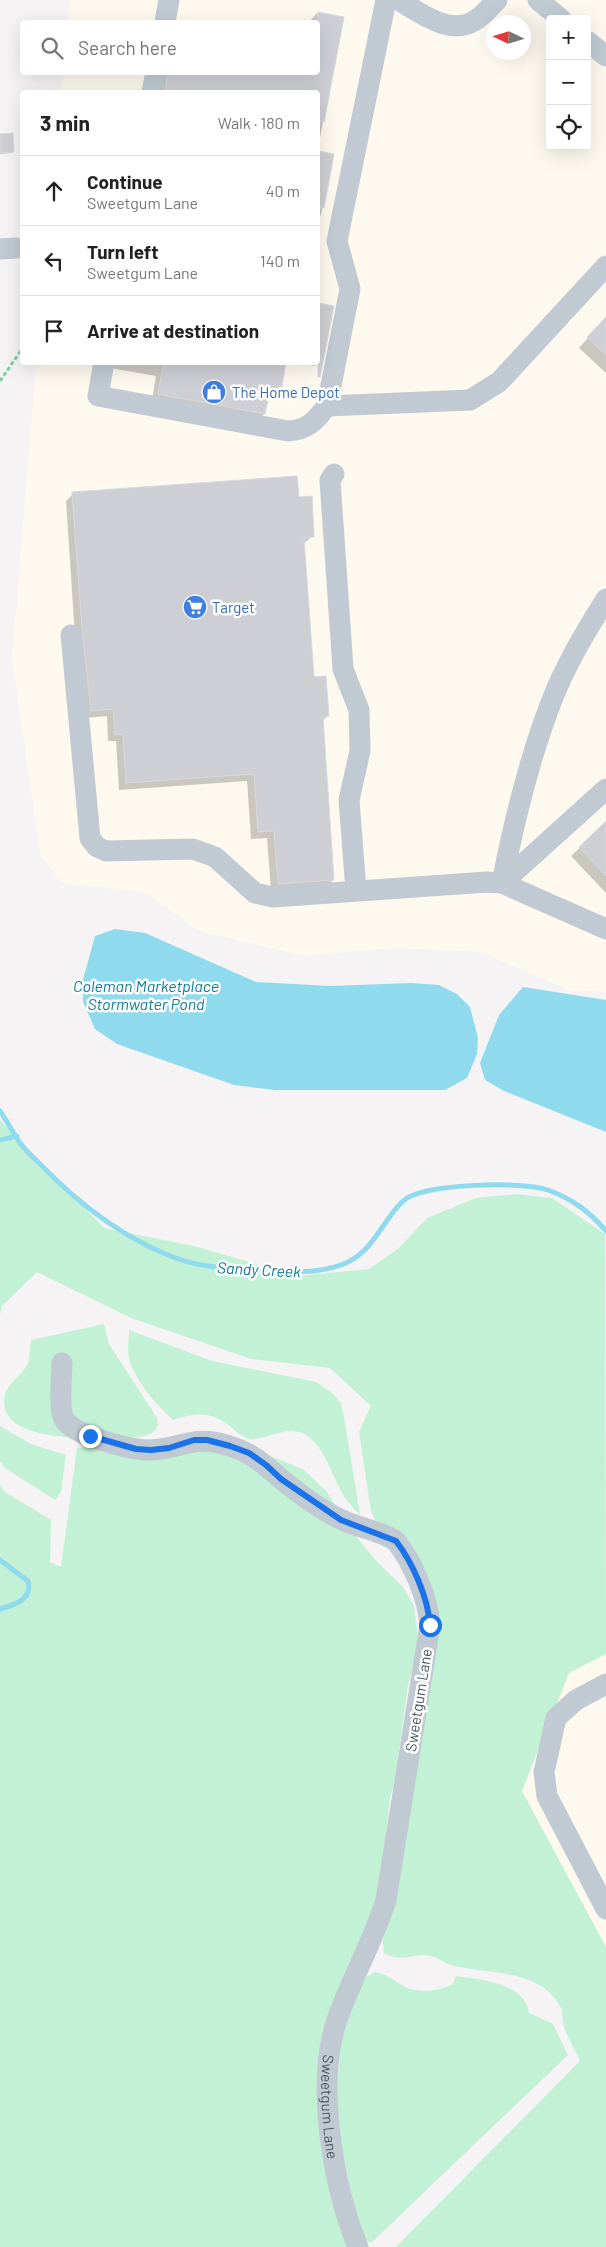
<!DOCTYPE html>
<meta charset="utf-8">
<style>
:root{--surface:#fff;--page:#f6f6f6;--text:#222;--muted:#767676;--line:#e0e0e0}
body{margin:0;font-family:Barlow,sans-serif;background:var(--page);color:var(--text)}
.controls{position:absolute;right:15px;top:15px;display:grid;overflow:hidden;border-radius:5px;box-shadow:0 5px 20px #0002}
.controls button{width:45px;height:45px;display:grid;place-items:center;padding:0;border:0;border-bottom:1px solid var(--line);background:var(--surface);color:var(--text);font:25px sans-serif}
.compass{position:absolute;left:486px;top:15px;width:45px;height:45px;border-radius:50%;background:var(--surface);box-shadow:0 5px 20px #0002;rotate:274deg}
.stop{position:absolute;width:15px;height:15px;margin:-11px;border:4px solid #1a73e8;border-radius:50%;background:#fff}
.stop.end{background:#1a73e8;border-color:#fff;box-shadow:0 1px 5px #0008}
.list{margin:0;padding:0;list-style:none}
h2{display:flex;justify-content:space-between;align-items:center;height:65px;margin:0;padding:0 20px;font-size:21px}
h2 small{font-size:16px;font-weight:400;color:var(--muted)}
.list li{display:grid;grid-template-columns:32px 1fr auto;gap:15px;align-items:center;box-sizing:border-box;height:70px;padding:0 20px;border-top:1px solid var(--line)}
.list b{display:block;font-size:19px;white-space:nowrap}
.list p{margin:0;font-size:16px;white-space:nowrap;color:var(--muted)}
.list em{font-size:16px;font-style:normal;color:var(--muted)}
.icon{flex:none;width:28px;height:28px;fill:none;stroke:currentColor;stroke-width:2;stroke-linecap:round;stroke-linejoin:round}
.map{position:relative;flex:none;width:606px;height:2247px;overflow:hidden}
.search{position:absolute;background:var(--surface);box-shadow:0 5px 20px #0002;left:20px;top:20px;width:300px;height:55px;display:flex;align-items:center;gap:12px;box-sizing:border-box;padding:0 18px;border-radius:5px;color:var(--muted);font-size:19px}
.panel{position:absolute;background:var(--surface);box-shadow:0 5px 20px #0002;left:20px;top:90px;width:300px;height:275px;border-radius:5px}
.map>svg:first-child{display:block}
</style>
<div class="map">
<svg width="606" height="2247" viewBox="0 0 606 2247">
<rect width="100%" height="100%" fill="#f5f3f3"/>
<g fill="#fdf9ef" fill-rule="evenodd">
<path d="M 70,0 L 606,0 L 606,992 L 569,990 L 481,952 L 394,948 L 304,956 L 199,931 L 146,893 L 62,883 L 40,854 L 12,661 L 36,363 L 318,362 L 318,92 L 61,92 L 63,73 L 318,72 L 318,22 L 68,22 ZM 550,19 L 587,19 L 587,146 L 550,146 ZM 494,22 L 524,22 L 524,52 L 494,52 Z"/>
<path d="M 606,1632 L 606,1976 L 502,1786 L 544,1666 Z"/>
</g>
<g fill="#c3f1d5">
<path d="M 0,1120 L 104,1228 L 194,1246 L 297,1276 L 369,1269 L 398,1249 L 427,1218 L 476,1198 L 517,1194 L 552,1198 L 605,1234 L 606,1654 L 569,1673 L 522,1791 L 606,1947 L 606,2247 L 396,2247 L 580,2061 C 575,2049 566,2036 563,2023 C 562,2018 563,2012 561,2008 C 539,1966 485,1976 448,1964 C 442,1962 438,1957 431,1956 C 412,1952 403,1964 384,1953 L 383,1941 L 405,1825 L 423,1577 L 388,1548 L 371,1511 L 359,1432 L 371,1406 L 330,1368 L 251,1359 L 131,1318 L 37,1272 L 2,1306 L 0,1314 Z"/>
<path d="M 104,1324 L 109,1344 L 157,1418 L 158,1425 C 157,1427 156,1430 154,1431 C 144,1440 125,1437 113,1438 C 87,1438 12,1441 5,1408 C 0,1384 20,1381 28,1363 C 30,1357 30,1347 31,1340 Z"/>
<path d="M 129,1330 L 212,1361 L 316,1382 L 331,1392 L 341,1403 L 344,1417 L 360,1515 C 354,1508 347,1502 343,1494 C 331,1475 321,1432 293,1431 C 277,1430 258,1443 246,1438 C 238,1434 232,1427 224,1422 C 207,1411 191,1414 173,1420 C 157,1405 134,1380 129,1358 C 127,1350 129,1339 129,1330 Z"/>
<path d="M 0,1426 L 31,1444 L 66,1455 L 61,1492 L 55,1500 L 5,1468 L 0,1461 Z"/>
<path d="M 145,1447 L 233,1449 L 276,1458 L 304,1470 L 326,1491 L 355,1535 L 378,1563 L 404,1588 L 414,1606 L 419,1646 L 408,1685 L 395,1781 L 390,1797 L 378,1909 L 329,2027 L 350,2247 L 0,2247 L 0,1485 L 5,1492 L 51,1520 L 50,1562 L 61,1567 L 77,1448 Z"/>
<path d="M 375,1972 C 387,1974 393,1980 403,1986 C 418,1994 439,1991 453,1984 L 456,1976 C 481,1980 524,1982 529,2013 L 553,2024 L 568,2055 L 371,2243 L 361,2237 L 335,2121 L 342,2022 L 366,1977 Z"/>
</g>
<g fill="#90daee">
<path d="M 115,929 L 145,933 L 256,982 L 330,986 L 411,983 L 439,985 L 457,994 L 470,1007 L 478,1038 L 477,1054 L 467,1078 L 445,1090 L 275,1090 L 234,1085 L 117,1044 L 95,1029 L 83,1002 L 83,980 L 95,936 Z"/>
<path d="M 523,987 L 606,1000 L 606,1132 L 504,1091 L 485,1080 L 480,1063 L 499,1015 Z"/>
</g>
<g fill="#0003">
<path d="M 317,13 L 342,18 L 318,149 L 318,92 L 160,92 L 159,72 L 318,72 L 318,22 L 309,22 Z"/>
<path d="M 0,135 L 13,151 L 11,153 L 0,154 Z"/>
<path d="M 318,152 L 333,155 L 321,215 L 318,219 Z"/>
<path d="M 318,304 L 333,307 L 322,360 L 315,366 L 296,362 L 318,362 Z"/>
<path d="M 606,317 L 606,373 L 579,348 Z"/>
<path d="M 107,362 L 285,362 L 281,387 L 274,393 L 268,392 L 264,414 L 258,420 L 152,401 L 156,376 L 110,368 Z"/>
<path d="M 73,494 L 298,498 L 313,536 L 303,544 L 313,678 L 328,716 L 322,721 L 333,880 L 326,887 L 271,891 L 267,838 L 251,839 L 247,781 L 119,790 L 116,741 L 108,741 L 107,716 L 84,718 L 75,637 L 66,501 Z"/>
<path d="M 606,823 L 606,893 L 571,856 Z"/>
</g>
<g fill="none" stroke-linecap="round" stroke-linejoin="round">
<g stroke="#90daee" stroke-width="5">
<path d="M 0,1111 C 7,1121 13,1133 20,1143 C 26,1151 34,1158 41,1165 C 78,1203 123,1238 173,1257 C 201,1268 233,1269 263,1270 C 289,1272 316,1274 341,1265 C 373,1254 381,1222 403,1201 C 422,1183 524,1181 548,1190 C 572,1199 589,1211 606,1231"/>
<path d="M 0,1140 L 17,1136"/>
<path d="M 0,1560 L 28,1581 C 33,1600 14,1605 0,1609"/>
</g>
</g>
<g fill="#cdcfd5" stroke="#d7d9de">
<path d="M 318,12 L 344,17 L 324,122 L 318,122 L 318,92 L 165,92 L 168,72 L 318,72 Z"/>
<path d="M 13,133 L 14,152 L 0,153 L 0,134 Z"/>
<path d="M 318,151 L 334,154 L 324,208 L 318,208 Z"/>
<path d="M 318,303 L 334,306 L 320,377 L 318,377 Z"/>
<path d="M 606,317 L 606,355 L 587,337 Z"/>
<path d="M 164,362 L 286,362 L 282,387 L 271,385 L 265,414 L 158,394 Z"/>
<path d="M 297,476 L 299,497 L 312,496 L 314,537 L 304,538 L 314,677 L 326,676 L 329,716 L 323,717 L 334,880 L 278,884 L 274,831 L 258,832 L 254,774 L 126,783 L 123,734 L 115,735 L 113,709 L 91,711 L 82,629 L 72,492 Z"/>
<path d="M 606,821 L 606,876 L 579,847 Z"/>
</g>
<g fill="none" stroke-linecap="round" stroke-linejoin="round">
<path stroke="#7ad0a6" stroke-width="3" stroke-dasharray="4 2.5" stroke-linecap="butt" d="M 0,381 L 22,349"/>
<g stroke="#c1cad2" stroke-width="21">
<path d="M 386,0 L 337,241 L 350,289 L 327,406 L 470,400 L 499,382 L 606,266"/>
<path d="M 398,0 C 419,12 449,36 474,21 C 482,17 490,7 497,0"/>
<path d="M 538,0 L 561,19"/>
<path d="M 165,22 L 169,0"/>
<path d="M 587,41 L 606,56"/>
<path d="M 152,92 L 156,72"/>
<path d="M 0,249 L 17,248"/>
<path d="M 104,362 L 98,396 L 288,431 C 308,430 315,421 327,406"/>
<path d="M 334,474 L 330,480 L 343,669 L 359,710 L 360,751 L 349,800 L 356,891"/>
<path d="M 71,635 L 90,838 L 97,847 L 106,851 L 193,849 L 215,857 L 255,893 L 273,897 L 487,882 L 502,883 C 514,821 529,759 552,700 C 566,664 586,631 606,599"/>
<path d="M 606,789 L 502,883 L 606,929"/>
<path id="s1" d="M 62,1363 C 62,1377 58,1407 64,1419 C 73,1436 134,1451 152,1450 C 185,1448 192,1434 230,1446 C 250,1452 264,1464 280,1478 C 298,1493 319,1509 340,1519 C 357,1528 379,1530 396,1541 C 413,1563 428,1598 430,1625 L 386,1900 C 373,1942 350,1981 336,2023 C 316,2086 333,2186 358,2247"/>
<path d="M 606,1684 L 576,1700 L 556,1718 L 544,1772 L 547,1796 L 606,1909"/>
</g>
</g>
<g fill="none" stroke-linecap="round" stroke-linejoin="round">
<path stroke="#1a73e8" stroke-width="6" d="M 90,1436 L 136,1449 L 151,1450 L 169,1448 L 194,1440 L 207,1440 L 230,1446 L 249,1453 L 266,1465 L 281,1479 L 341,1520 L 396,1541 C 413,1563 428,1598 430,1625"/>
</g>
<defs>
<g id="shop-disc" transform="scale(1.25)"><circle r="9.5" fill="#3f7fe0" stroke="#fff"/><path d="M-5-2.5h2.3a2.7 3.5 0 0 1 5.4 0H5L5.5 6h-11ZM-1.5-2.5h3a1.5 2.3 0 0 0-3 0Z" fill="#fff"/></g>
<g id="supermarket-disc" transform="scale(1.25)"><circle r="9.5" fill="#3f7fe0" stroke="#fff"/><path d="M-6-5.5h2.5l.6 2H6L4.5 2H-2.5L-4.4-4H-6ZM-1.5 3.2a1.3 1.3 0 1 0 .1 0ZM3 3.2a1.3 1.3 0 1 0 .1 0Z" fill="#fff"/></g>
</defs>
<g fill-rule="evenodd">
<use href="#shop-disc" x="214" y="392"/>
<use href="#supermarket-disc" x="195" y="607"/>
</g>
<g text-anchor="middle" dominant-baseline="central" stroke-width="5" stroke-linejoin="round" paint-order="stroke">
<g font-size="15" fill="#366cbe" stroke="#fff" text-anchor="start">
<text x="232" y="392">The Home Depot</text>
<text x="212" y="607">Target</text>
</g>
<g font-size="15" fill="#4a5661" stroke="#fff">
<text transform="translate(418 1700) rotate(-81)">Sweetgum Lane</text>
<text stroke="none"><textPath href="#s1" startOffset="1012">Sweetgum Lane</textPath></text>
</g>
<g font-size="16" font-style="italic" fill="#0c7c9b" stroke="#fff">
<text x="146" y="985">Coleman Marketplace<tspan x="146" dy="18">Stormwater Pond</tspan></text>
<text transform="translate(259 1269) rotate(3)">Sandy Creek</text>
</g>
</g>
</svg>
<div class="controls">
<button>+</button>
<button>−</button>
<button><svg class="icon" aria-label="locate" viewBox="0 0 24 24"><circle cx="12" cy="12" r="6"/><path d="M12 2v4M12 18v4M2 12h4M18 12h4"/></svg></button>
</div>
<svg class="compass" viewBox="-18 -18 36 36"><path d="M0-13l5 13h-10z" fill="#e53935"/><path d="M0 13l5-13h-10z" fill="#767676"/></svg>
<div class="stop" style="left:430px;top:1625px"></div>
<div class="stop end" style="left:90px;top:1436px"></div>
<div class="search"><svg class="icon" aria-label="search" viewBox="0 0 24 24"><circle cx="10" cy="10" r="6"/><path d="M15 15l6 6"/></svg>Search here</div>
<section class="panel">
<h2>3 min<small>Walk · 180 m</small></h2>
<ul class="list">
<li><svg class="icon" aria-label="ahead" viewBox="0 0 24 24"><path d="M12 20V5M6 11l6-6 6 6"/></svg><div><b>Continue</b><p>Sweetgum Lane</p></div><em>40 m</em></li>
<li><svg class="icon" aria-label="left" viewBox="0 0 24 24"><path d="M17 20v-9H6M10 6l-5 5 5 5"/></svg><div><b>Turn left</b><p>Sweetgum Lane</p></div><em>140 m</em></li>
<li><svg class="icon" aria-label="arrive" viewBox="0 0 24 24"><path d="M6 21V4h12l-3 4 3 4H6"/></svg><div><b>Arrive at destination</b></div></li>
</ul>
</section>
</div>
